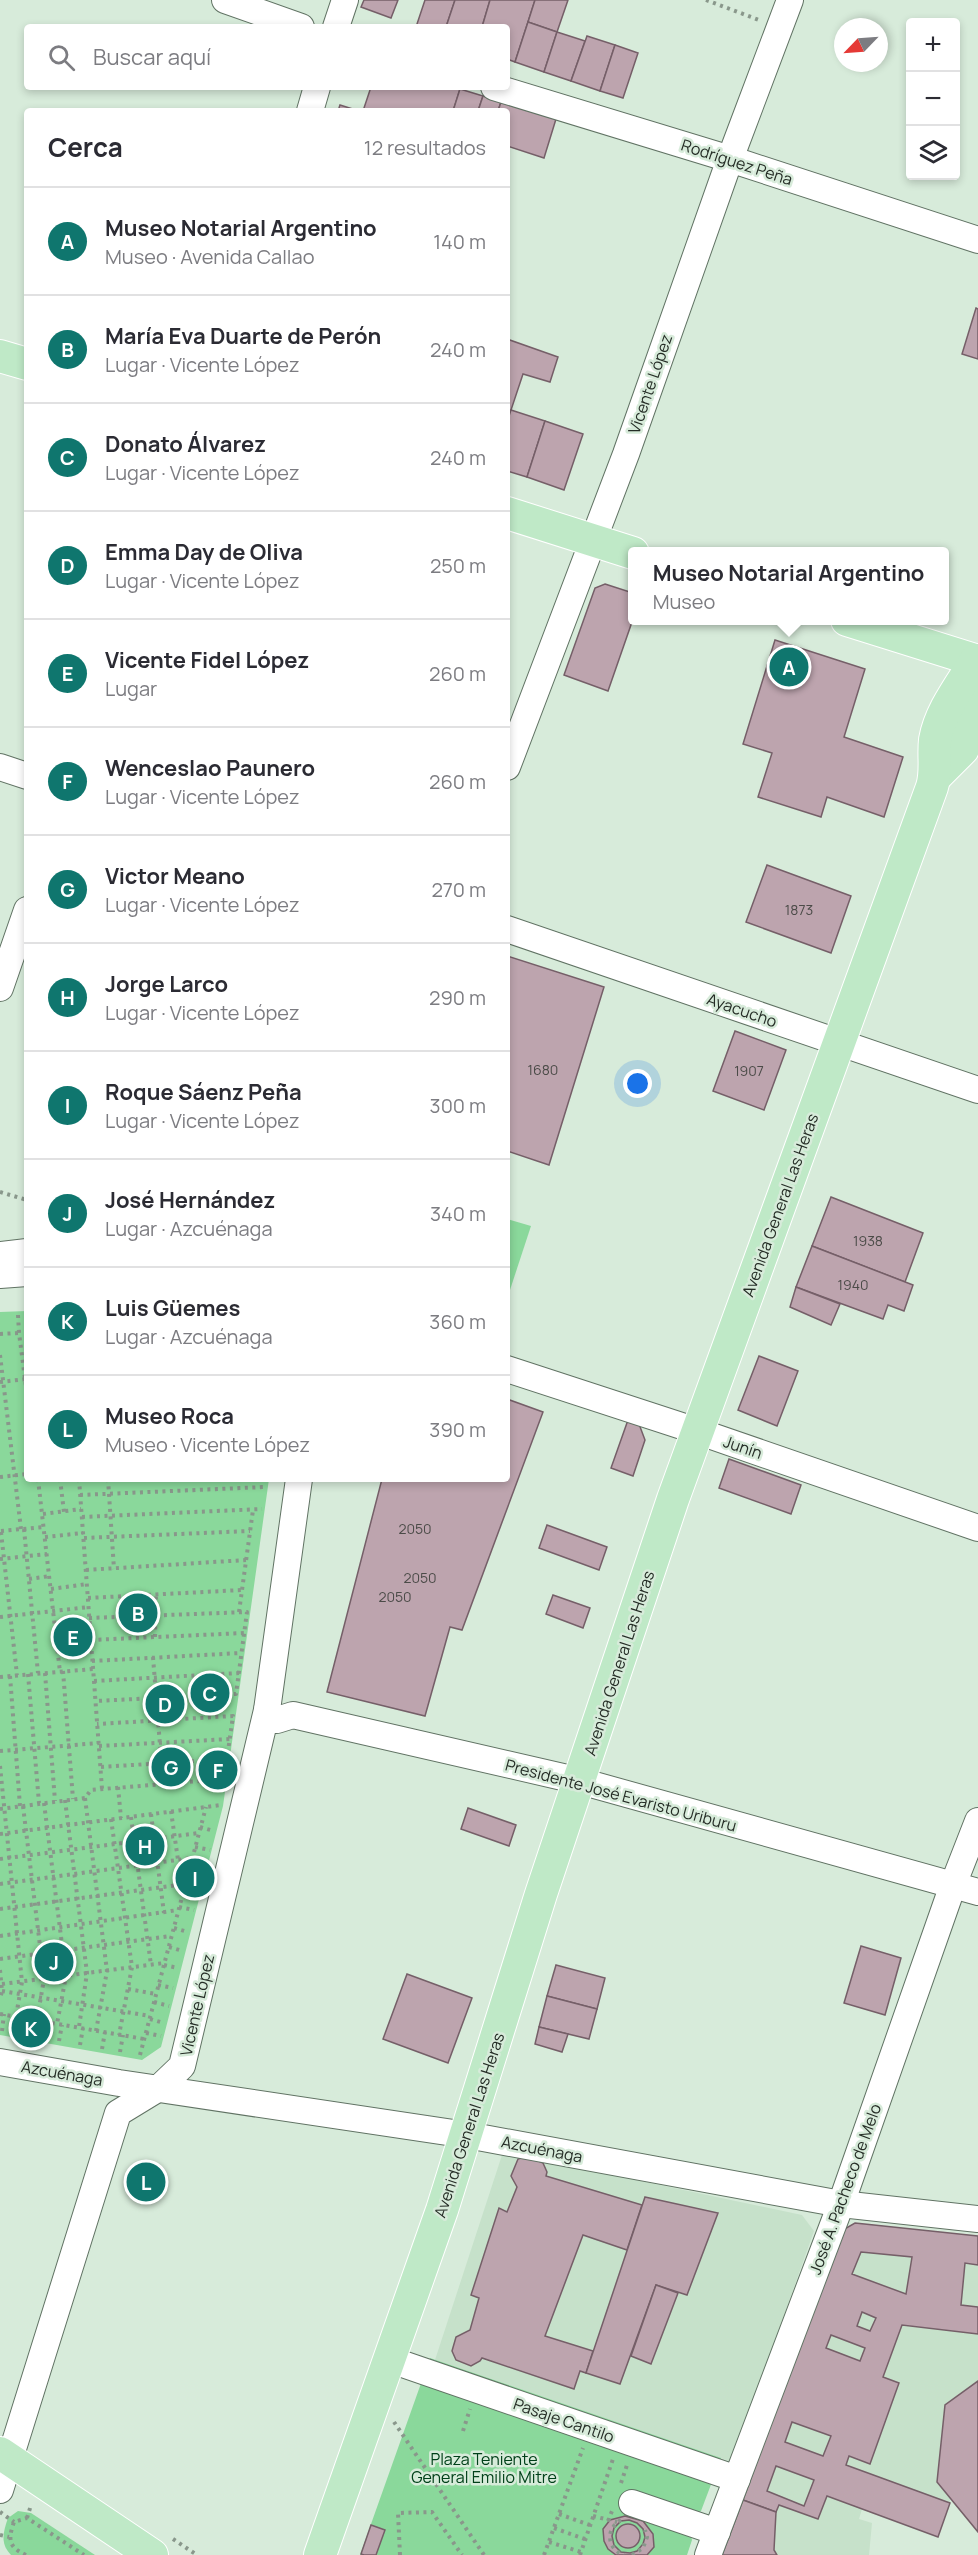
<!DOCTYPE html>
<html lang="es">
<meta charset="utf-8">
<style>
:root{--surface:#fff;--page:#f2f2f3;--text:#2b2b33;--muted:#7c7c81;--line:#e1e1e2;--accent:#0f766e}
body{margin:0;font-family:Manrope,sans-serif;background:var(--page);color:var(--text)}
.controls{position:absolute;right:18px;top:18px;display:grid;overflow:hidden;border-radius:6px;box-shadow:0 3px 9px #0003}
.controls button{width:54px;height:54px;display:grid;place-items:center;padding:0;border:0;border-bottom:2px solid var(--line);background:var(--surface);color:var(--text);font:30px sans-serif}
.compass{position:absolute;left:834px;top:18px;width:54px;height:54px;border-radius:50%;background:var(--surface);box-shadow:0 3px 9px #0003;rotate:245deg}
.you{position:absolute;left:638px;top:1084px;width:21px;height:21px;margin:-15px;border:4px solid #fff;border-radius:50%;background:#1a73e8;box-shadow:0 0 0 9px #1a73e833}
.badge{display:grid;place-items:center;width:39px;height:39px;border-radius:50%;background:var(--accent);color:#fff;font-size:20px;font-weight:700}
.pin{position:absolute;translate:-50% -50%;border:3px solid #fff;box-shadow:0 2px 6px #0006}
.popup{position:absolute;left:628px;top:547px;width:321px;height:78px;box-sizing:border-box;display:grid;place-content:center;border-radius:6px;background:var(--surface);filter:drop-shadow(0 2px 4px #0005);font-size:20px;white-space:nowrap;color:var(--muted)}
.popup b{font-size:22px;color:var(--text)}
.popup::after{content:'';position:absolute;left:50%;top:100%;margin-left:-12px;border:12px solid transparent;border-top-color:var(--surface)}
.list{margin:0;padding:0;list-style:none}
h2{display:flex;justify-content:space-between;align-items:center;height:78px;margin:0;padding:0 24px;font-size:26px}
h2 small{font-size:20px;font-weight:400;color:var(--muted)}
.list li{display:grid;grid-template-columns:39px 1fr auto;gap:18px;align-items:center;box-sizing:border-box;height:108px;padding:0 24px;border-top:2px solid var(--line)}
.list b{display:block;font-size:22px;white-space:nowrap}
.list p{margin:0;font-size:20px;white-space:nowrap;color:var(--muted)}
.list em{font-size:20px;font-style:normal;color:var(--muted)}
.icon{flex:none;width:33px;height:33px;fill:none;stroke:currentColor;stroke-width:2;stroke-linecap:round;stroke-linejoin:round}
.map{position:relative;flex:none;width:978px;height:2555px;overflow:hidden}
.search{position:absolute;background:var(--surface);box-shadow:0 3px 9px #0003;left:24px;top:24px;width:486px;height:66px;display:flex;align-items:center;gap:15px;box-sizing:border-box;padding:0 21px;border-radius:6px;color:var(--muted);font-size:22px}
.panel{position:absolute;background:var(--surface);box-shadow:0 3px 9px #0003;left:24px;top:108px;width:486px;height:1374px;border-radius:6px}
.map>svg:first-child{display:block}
</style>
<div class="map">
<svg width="978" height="2555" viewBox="0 0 978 2555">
<rect width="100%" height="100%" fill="#d7ebda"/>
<g fill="#c6e1ca">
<path d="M 503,2152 L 802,2215 L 814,2231 L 732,2462 L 435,2360 Z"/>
<path d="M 855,2223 L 978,2236 L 978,2381 L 945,2405 L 937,2482 L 950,2498 L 950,2503 L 938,2537 L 862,2509 L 859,2519 L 872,2523 L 869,2555 L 722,2555 L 841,2231 Z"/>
</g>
<g fill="#8ad89b">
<path d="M 507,1219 L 531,1226 L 507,1299 Z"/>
<path d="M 27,1311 L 27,1479 L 269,1479 L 223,1806 L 161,2047 L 142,2060 L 0,2035 L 0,1312 Z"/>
<path d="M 430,2358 L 721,2458 L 701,2511 L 692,2517 L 689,2528 L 692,2540 L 687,2555 L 360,2555 Z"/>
<path d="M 18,2511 L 31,2513 L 95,2555 L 11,2555 C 0,2544 3,2532 8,2518 Z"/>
</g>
<g fill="#bda4ae" stroke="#755f68" stroke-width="1.5" fill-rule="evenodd">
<path d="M 364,0 L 398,0 L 391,18 L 361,7 Z"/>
<path d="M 425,0 L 455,0 L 446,27 L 416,27 Z"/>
<path d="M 455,0 L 490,0 L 482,27 L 446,27 Z"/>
<path d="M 490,0 L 535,0 L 515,62 L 507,59 L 507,27 L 482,27 Z"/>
<path d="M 535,0 L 568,0 L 557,32 L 528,22 Z"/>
<path d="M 528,22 L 557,32 L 544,72 L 515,62 Z"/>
<path d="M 557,32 L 585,41 L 571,81 L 544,72 Z"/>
<path d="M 587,36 L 615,45 L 600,91 L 571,81 Z"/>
<path d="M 615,45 L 638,53 L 623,98 L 600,91 Z"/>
<path d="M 371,87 L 454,87 L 460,89 L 453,111 L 363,111 Z"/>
<path d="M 460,89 L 483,96 L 478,111 L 453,111 Z"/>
<path d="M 483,96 L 501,102 L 498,111 L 478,111 Z"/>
<path d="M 501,102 L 556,119 L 544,158 L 507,146 L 507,111 L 498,111 Z"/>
<path d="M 340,105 L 359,111 L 338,111 Z"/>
<path d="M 976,308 L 978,309 L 978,359 L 962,354 Z"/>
<path d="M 507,339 L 558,357 L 550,382 L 523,374 L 507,422 Z"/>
<path d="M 511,410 L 545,421 L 527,477 L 507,471 L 507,422 Z"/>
<path d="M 545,421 L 583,434 L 564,490 L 527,477 Z"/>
<path d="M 605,584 L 633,593 L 633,619 L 608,691 L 564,675 L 595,588 Z"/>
<path d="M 775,640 L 865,669 L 844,737 L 903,757 L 884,817 L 827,797 L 821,817 L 758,797 L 772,753 L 743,744 Z"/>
<path d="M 767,865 L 851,896 L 831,953 L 746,922 Z"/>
<path d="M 507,956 L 604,987 L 549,1165 L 507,1151 Z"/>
<path d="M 735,1031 L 786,1050 L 764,1110 L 713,1091 Z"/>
<path d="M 831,1197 L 923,1233 L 905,1282 L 812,1246 Z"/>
<path d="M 812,1246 L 913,1285 L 904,1311 L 888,1305 L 883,1319 L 796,1287 Z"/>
<path d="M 796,1287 L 840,1304 L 831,1325 L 790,1307 Z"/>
<path d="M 759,1356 L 798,1371 L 777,1426 L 738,1410 Z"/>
<path d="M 507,1399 L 543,1412 L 462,1630 L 450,1627 L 425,1716 L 327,1692 L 382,1479 L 507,1479 Z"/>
<path d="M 628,1420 L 639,1424 L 645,1440 L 633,1476 L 611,1468 Z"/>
<path d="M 729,1459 L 801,1485 L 791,1514 L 719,1488 Z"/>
<path d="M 547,1525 L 607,1547 L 599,1570 L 539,1548 Z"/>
<path d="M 553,1595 L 590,1608 L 583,1628 L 546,1614 Z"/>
<path d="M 468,1808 L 516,1825 L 509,1846 L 461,1829 Z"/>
<path d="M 861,1946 L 901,1958 L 885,2015 L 844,2003 Z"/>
<path d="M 556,1965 L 605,1978 L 597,2009 L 547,1996 Z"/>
<path d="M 407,1974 L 472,1998 L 448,2063 L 383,2039 Z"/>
<path d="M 547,1996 L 597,2009 L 589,2039 L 539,2027 Z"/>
<path d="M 539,2027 L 568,2034 L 562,2052 L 535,2044 Z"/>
<path d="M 528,2156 L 543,2163 L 547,2172 L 546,2176 L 642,2205 L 627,2250 L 583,2235 L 545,2336 L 593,2351 L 586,2373 L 580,2371 L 574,2389 L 482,2358 L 480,2361 L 471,2366 L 456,2360 L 452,2351 L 456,2337 L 470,2330 L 479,2298 L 471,2295 L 499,2208 L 507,2212 L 517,2187 L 511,2176 L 518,2159 Z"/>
<path d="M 645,2197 L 718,2213 L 687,2295 L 656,2285 L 620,2384 L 586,2373 Z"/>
<path d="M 855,2223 L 978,2236 L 978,2265 L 965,2263 L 961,2305 L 978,2307 L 978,2334 L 902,2325 L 883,2377 L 899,2383 L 870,2464 L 849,2456 L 846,2465 L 950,2503 L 938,2537 L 827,2496 L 818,2519 L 779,2505 L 776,2512 L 743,2500 L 841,2231 ZM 861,2252 L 912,2257 L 906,2294 L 852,2274 ZM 862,2312 L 876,2318 L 870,2331 L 857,2326 ZM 831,2335 L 865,2348 L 860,2361 L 826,2348 ZM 792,2422 L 831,2436 L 823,2456 L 785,2442 ZM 776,2466 L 814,2480 L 804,2506 L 767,2491 Z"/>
<path d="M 656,2285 L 678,2293 L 651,2364 L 631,2356 Z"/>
<path d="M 978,2381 L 978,2532 L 937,2482 L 945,2405 Z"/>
<path d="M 743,2500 L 776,2512 L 774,2550 L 777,2555 L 722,2555 Z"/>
<path d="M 625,2516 L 643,2521 L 653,2534 L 654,2547 L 647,2555 L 616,2555 L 608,2549 L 604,2541 L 603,2529 L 610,2520 ZM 629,2520 L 637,2523 L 643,2529 L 645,2537 L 643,2544 L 637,2551 L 630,2553 L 621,2552 L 614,2545 L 612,2536 L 614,2528 L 621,2521 Z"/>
<circle cx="628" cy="2536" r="12"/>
<path d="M 371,2525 L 385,2530 L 376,2555 L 364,2555 L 361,2554 Z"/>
</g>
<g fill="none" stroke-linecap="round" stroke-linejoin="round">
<g stroke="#617364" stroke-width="28">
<g id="minor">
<path d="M 225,0 L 301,27"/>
<path d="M 336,27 L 345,0"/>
<path d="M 494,87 L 730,159 L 978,240"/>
<path d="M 310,111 L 317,87"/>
<path d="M 0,767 L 27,776"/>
<path d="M 507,767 L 626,454 L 730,159 L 790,0"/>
<path d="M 507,929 L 978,1090"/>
<path d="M 0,988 L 27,910"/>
<path d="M 0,1255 L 27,1252"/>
<path d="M 0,1275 L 27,1273"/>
<path d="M 507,1369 L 697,1431 L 978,1528"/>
<path d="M 267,1710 L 277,1720 L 293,1715 L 580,1781 L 978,1892"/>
<path d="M 0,2062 L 119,2083 L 467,2135 L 841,2204 L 978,2219"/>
<path d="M 391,2360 L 737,2479"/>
<path d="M 0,2490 L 118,2113 L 159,2088 L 182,2066 L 267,1710 L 299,1479"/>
<path d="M 632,2503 L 717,2532"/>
<path d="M 708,2555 L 841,2204 L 953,1885 L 978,1821"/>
</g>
</g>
<g stroke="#fff" stroke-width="34">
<g id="major">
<path d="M 0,356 L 27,364"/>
<path d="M 507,513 L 633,553"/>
<path d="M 847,620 L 978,661"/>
<path d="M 935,777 L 963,749 L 974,719 L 976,662"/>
<path d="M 0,2453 L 152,2555"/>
<path d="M 320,2555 L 442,2210 L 541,1894 L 673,1499 L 932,787 C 937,771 933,756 935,740 C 940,711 961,685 976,660"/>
</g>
</g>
<g stroke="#89978b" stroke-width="4" stroke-dasharray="3 4.5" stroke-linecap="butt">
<path d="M 706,0 L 759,20"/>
<path d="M 0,1192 L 27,1200"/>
<path d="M 18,1315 L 19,1333 L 27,1394"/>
<path d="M 0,1334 L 19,1333"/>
<path d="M 0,1355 L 21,1529"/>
<path d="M 0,1382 L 26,1379"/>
<path d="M 0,1477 L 27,1474"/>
<path d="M 38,1479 L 60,1672"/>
<path d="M 60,1479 L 64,1512"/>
<path d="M 79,1479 L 102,1789"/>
<path d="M 108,1479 L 114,1569"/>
<path d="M 80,1495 L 265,1487"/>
<path d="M 43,1514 L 81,1509"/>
<path d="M 82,1517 L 262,1509"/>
<path d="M 24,1529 L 38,1673"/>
<path d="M 1,1531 L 44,1527"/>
<path d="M 1,1532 L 17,1675"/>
<path d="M 45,1537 L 83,1533"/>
<path d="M 84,1538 L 250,1531"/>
<path d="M 0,1559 L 47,1554"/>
<path d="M 86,1570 L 246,1560"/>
<path d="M 29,1579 L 50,1576"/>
<path d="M 51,1589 L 87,1584"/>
<path d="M 88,1598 L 242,1590"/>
<path d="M 239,1612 L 253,1510"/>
<path d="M 0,1617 L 89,1607"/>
<path d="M 89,1618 L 247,1612 L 236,1694 L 96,1701"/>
<path d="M 155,1637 L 156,1595"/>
<path d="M 91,1640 L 244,1633"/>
<path d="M 153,1657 L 163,1783"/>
<path d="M 92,1661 L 241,1653"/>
<path d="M 63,1671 L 73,1799"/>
<path d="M 45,1673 L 55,1801"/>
<path d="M 28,1674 L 39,1803"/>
<path d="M 10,1676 L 20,1806"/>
<path d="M 0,1677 L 93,1669"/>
<path d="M 94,1681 L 239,1673"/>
<path d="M 99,1746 L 230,1739"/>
<path d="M 0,1751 L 99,1743"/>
<path d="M 0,1766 L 22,1982 L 16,2016"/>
<path d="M 101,1767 L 227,1759"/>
<path d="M 118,1787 L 121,1818"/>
<path d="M 85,1798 L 107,1971 L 96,2031"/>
<path d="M 65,1800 L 87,1973 L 79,2027"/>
<path d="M 44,1803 L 66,1976 L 57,2024"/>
<path d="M 23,1806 L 44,1979 L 37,2020"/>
<path d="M 0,1809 L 85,1798 L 91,1790 L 224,1779 L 233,1716 L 97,1724"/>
<path d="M 171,1811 L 178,1860"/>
<path d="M 151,1814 L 164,1913"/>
<path d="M 131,1817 L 151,1965"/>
<path d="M 111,1819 L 132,1967 L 119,2035"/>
<path d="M 200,1827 L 214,1831"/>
<path d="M 0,1834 L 221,1805"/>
<path d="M 195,1847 L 210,1850"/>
<path d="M 0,1859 L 199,1833"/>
<path d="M 190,1865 L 205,1869"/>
<path d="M 0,1884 L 192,1858"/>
<path d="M 185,1886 L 199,1890"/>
<path d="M 179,1907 L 194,1910"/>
<path d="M 0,1909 L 185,1884"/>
<path d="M 174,1928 L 188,1932"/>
<path d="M 0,1936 L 178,1910"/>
<path d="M 169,1947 L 183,1951"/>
<path d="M 0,1959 L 171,1936"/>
<path d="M 164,1965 L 178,1968"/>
<path d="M 0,1970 L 2,1991 L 0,1999"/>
<path d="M 2,1984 L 164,1963"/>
<path d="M 158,1985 L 173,1988"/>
<path d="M 128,1989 L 156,1994"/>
<path d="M 2,1991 L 150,2016"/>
<path d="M 154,2002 L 169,2006"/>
<path d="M 0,2014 L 144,2039"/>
<path d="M 150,2019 L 164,2023"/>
<path d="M 2,2031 L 4,2014"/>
<path d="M 146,2033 L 161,2036"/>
<path d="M 20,2035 L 22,2017"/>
<path d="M 39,2038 L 41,2021"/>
<path d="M 59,2041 L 62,2025"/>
<path d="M 80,2045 L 83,2028"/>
<path d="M 102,2049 L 105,2032"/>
<path d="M 120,2052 L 123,2035"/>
<path d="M 140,2055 L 206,1807"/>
<path d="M 394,2422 L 484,2555"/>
<path d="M 463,2431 L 470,2409"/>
<path d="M 621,2483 L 627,2465"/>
<path d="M 0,2512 L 14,2522"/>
<path d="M 559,2514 L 590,2525"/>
<path d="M 593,2516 L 617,2522"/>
<path d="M 27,2518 L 31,2505"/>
<path d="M 621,2520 C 605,2529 607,2549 624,2555"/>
<path d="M 608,2521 L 612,2511"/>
<path d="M 554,2528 L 585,2539"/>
<path d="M 0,2535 L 9,2537"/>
<path d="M 173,2539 L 197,2555"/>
<path d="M 549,2542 L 581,2552"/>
<path d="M 26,2555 C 8,2547 8,2539 14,2522 L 27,2518 L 84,2555"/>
<path d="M 400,2555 L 398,2513 L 432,2512 L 462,2555"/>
<path d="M 544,2555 L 583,2448"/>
<path d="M 580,2555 L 613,2459"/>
<path d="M 632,2555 L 643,2548 L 647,2537 L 645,2530"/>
</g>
<use href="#minor" stroke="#fff" stroke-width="26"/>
<use href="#major" stroke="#bfe9c7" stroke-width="32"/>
</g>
<g text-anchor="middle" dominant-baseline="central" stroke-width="5" stroke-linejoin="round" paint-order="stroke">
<g font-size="14" fill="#4b4b48">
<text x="799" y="909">1873</text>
<text x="543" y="1069">1680</text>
<text x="749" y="1070">1907</text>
<text x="868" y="1240">1938</text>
<text x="853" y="1284">1940</text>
<text x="415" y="1528">2050</text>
<text x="420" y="1577">2050</text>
<text x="395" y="1596">2050</text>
</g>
<g font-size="16" fill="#252d26" stroke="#d7ebda">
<text transform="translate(737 162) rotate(18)">Rodríguez Peña</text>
<text transform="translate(650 384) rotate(-71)">Vicente López</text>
<text transform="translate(742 1010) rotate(19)">Ayacucho</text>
<text transform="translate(780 1205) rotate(-70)">Avenida General Las Heras</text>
<text transform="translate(743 1447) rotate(19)">Junín</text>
<text transform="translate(619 1663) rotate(-72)">Avenida General Las Heras</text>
<text transform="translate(621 1795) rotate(15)">Presidente José Evaristo Uriburu</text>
<text transform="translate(197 2005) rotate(-77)">Vicente López</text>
<text transform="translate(62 2073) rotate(10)">Azcuénaga</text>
<text transform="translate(469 2125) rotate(-72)">Avenida General Las Heras</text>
<text transform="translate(542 2149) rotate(11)">Azcuénaga</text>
<text transform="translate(845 2189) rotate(-70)">José A. Pacheco de Melo</text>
<text transform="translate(564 2420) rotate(19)">Pasaje Cantilo</text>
</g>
<g font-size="16" fill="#004019" stroke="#d7ebda">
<text x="484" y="2459">Plaza Teniente<tspan x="484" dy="18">General Emilio Mitre</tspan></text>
</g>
</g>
</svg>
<div class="controls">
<button>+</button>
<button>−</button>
<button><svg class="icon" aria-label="layers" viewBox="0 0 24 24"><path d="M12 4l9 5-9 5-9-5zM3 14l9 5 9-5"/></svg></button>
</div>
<svg class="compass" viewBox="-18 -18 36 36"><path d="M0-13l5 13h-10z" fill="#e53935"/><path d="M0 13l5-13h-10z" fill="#7c7c81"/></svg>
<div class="you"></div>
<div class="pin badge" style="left:789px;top:667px">A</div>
<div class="popup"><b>Museo Notarial Argentino</b>Museo</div>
<div class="pin badge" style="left:138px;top:1613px">B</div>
<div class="pin badge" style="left:210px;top:1693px">C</div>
<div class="pin badge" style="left:165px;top:1704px">D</div>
<div class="pin badge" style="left:73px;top:1637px">E</div>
<div class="pin badge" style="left:218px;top:1770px">F</div>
<div class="pin badge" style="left:171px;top:1767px">G</div>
<div class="pin badge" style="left:145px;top:1846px">H</div>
<div class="pin badge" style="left:195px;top:1878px">I</div>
<div class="pin badge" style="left:54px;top:1962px">J</div>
<div class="pin badge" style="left:31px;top:2028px">K</div>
<div class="pin badge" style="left:146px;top:2182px">L</div>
<div class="search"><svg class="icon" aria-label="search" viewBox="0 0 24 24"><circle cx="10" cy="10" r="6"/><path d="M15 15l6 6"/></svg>Buscar aquí</div>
<section class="panel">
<h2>Cerca<small>12 resultados</small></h2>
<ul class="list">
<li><span class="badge">A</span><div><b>Museo Notarial Argentino</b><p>Museo · Avenida Callao</p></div><em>140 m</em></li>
<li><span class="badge">B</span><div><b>María Eva Duarte de Perón</b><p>Lugar · Vicente López</p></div><em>240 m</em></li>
<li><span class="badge">C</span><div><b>Donato Álvarez</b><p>Lugar · Vicente López</p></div><em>240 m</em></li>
<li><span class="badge">D</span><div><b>Emma Day de Oliva</b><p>Lugar · Vicente López</p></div><em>250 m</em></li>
<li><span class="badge">E</span><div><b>Vicente Fidel López</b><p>Lugar</p></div><em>260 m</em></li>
<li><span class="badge">F</span><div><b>Wenceslao Paunero</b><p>Lugar · Vicente López</p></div><em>260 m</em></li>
<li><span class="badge">G</span><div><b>Victor Meano</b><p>Lugar · Vicente López</p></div><em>270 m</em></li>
<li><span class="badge">H</span><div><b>Jorge Larco</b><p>Lugar · Vicente López</p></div><em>290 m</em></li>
<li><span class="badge">I</span><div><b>Roque Sáenz Peña</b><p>Lugar · Vicente López</p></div><em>300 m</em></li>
<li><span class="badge">J</span><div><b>José Hernández</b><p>Lugar · Azcuénaga</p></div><em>340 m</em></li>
<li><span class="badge">K</span><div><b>Luis Güemes</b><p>Lugar · Azcuénaga</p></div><em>360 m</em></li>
<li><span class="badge">L</span><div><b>Museo Roca</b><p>Museo · Vicente López</p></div><em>390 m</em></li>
</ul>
</section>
</div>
